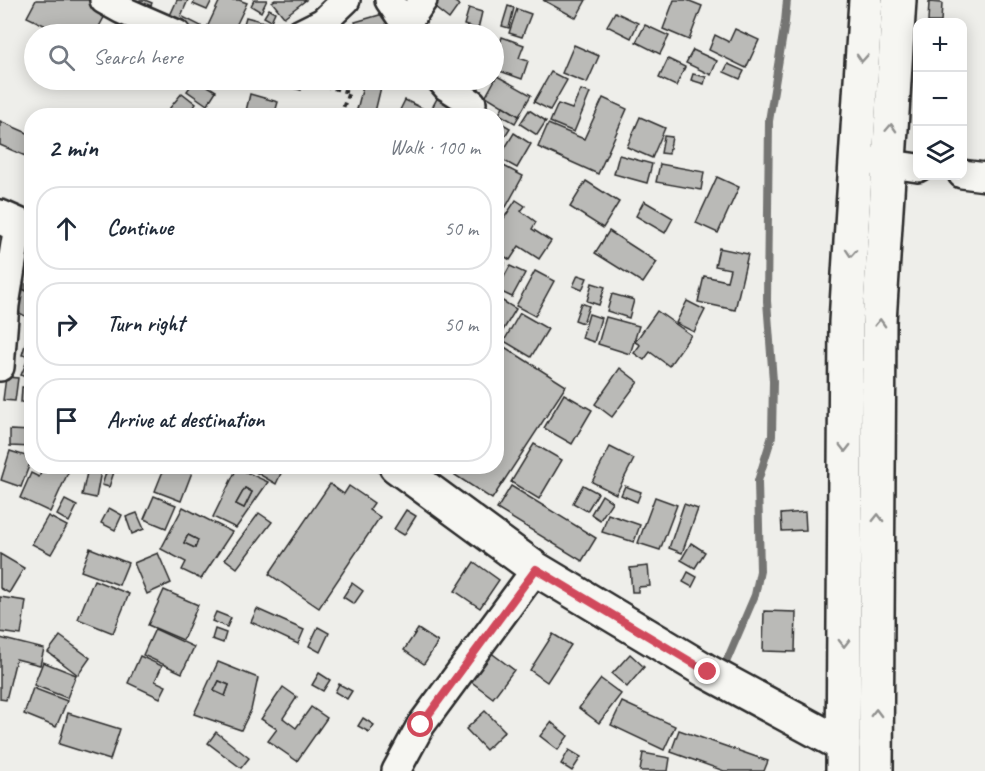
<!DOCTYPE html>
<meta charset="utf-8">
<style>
:root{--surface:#fff;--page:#f6f6f7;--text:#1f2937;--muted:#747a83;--line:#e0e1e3}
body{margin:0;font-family:Caveat,sans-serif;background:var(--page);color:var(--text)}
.controls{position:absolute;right:18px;top:18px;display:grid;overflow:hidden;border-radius:12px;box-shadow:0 3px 15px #0003}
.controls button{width:54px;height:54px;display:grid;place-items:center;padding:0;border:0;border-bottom:2px solid var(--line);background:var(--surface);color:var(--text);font:30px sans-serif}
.stop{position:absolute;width:18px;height:18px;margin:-14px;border:4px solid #d1495b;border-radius:50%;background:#fff}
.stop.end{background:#d1495b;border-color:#fff;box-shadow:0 2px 6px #0008}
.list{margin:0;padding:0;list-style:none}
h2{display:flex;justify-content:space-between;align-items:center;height:78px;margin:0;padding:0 24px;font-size:26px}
h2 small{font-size:20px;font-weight:400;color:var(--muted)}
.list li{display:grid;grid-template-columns:39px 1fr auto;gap:18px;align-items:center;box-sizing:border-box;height:84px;margin:0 12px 12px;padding:0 12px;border:2px solid var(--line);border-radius:24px}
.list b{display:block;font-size:22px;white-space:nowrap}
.list em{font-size:20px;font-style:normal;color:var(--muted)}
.icon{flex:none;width:33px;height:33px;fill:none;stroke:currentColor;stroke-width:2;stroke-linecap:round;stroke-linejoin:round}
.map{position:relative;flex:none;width:985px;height:771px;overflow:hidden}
.search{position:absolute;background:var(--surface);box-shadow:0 3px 15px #0003;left:24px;top:24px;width:480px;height:66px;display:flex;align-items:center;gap:15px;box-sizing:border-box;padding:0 21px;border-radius:33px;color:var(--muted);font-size:22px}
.panel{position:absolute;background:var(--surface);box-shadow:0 3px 15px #0003;left:24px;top:108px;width:480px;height:366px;border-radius:24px}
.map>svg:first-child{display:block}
</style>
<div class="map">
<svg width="985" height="771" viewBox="0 0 985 771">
<rect width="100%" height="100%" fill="#eeeeea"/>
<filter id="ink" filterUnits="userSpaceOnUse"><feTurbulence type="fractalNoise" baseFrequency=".0167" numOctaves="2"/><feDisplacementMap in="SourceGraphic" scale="12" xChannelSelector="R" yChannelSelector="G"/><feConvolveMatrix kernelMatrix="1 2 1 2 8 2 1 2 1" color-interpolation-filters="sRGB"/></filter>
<g filter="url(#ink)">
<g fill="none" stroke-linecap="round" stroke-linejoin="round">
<g stroke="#757573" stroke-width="8">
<path d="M 15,282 L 32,291"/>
<path d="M 720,665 L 724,667 L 755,595 L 760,571 L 758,481 L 772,436 L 773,381 L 767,301 L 769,121 L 785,22 L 787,0"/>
</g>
</g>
<g fill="#babab7" stroke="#2b2b2b" stroke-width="1.5" fill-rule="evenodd">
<path d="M 36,0 L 88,0 L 108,10 L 95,34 L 63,34 L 27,17 Z"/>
<path d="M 140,0 L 145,0 L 152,3 L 148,13 L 136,8 Z"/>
<path d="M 177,0 L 188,0 L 181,16 L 201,26 L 197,34 L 168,20 Z"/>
<path d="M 195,0 L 212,0 L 207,10 L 193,4 Z"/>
<path d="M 220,0 L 239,0 L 247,3 L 232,34 L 204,34 Z"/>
<path d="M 254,0 L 267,0 L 261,12 L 251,6 Z"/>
<path d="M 275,0 L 306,0 L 284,17 L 272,2 Z"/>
<path d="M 433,0 L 452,0 L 459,5 L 449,19 L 430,4 Z"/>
<path d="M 543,0 L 586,0 L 576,18 Z"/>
<path d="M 674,0 L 687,0 L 702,6 L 689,40 L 663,29 Z"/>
<path d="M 929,2 L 942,3 L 941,22 L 928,22 Z"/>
<path d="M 508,6 L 514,8 L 509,28 L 502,26 Z"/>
<path d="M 469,8 L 482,12 L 478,29 L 464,25 Z"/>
<path d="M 269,9 L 275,12 L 271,21 L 264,17 Z"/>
<path d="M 517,9 L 531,14 L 522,37 L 509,33 Z"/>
<path d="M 390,12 L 393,27 L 364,34 L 359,34 L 355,22 Z"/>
<path d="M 615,12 L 638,23 L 631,38 L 607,26 Z"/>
<path d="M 246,17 L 268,23 L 265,34 L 241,34 Z"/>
<path d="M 645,25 L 669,36 L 660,54 L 636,42 Z"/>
<path d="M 735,29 L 759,40 L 746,68 L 709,50 L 715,35 L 729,42 Z"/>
<path d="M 502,37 L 524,45 L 519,58 L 528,61 L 522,79 L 494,69 L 494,63 Z"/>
<path d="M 574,45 L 599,56 L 587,83 L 562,73 Z"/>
<path d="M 693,50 L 717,61 L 711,75 L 686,63 Z"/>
<path d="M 668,59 L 685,67 L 676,86 L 659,78 Z"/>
<path d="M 728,64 L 744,71 L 740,79 L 724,72 Z"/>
<path d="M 551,72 L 567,80 L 550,110 L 534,102 Z"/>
<path d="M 693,74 L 706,77 L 704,84 L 691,80 Z"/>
<path d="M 497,76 L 531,95 L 519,116 L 486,96 Z"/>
<path d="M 195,80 L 198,80 L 216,91 L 207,105 L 187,91 Z"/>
<path d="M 275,80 L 303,80 L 301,90 L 274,83 Z"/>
<path d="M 451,80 L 481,80 L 478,92 Z"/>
<path d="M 364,83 L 381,87 L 374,116 L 366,116 L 356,113 Z"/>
<path d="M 581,90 L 590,93 L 574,132 L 550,122 L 558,104 L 572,109 Z"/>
<path d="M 441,91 L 460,101 L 453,116 L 443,116 L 431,110 Z"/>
<path d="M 182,93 L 196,104 L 188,116 L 167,116 L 165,114 Z"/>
<path d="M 250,94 L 278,102 L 274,116 L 245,115 Z"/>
<path d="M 603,98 L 627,109 L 598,174 L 538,147 L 548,124 L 584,139 Z"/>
<path d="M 405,100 L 422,108 L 418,116 L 397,116 Z"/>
<path d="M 503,106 L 519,116 L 515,123 L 499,114 Z"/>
<path d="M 529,110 L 546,121 L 537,135 L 520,124 Z"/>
<path d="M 640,117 L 665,128 L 652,158 L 627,147 Z"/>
<path d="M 496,120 L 510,128 L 496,150 Z"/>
<path d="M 0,121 L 32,135 L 32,154 L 30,158 L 0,145 Z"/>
<path d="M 514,133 L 531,144 L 517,168 L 499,158 Z"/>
<path d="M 664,136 L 672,137 L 669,154 L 661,153 Z"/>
<path d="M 619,155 L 652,164 L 647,183 L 614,174 Z"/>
<path d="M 496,162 L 523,176 L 506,207 L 496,201 Z"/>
<path d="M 660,164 L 704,172 L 701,190 L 656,182 Z"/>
<path d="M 717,177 L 739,187 L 718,233 L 696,223 Z"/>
<path d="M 586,181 L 619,202 L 603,228 L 570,207 Z"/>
<path d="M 516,200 L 525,206 L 521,211 L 536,222 L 532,229 L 551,241 L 539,259 L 519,246 L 510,260 L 496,251 L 496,230 Z"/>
<path d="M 644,201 L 673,218 L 665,233 L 636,216 Z"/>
<path d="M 609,231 L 657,262 L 643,283 L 595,253 Z"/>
<path d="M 719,248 L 748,254 L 735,310 L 698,302 L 704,276 L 727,281 L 730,269 L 715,266 Z"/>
<path d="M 496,258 L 505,263 L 496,278 Z"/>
<path d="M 510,266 L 525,273 L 512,297 L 497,290 Z"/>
<path d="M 535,271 L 554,281 L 535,316 L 516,306 Z"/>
<path d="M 578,275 L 587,278 L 582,290 L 573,286 Z"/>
<path d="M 592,283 L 605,287 L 599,305 L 587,301 Z"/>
<path d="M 19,287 L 32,294 L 32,320 L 9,307 Z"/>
<path d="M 612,294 L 634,300 L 629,318 L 607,311 Z"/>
<path d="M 496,297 L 516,309 L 496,342 Z"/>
<path d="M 687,301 L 705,310 L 694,332 L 676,323 Z"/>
<path d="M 581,303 L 589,306 L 583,323 L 575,320 Z"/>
<path d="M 657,311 L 691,335 L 669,366 L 650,352 L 644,360 L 634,353 L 640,345 L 635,342 Z"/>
<path d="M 520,313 L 548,329 L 531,357 L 504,341 Z"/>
<path d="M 589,314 L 601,318 L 594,342 L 582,338 Z"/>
<path d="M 606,317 L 639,326 L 630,354 L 598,344 Z"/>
<path d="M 31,325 L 32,326 L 32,357 L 22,355 Z"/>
<path d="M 503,346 L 566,386 L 492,499 L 441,466 L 496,466 L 496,356 Z"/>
<path d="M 27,361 L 32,362 L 32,380 L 21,375 Z"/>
<path d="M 620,368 L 638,382 L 612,417 L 595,404 Z"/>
<path d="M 6,377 L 18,378 L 15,401 L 3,400 Z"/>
<path d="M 22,387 L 32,388 L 30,403 L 21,402 Z"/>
<path d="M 564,394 L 592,410 L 572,444 L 544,428 Z"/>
<path d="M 10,430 L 32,431 L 32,447 L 10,446 Z"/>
<path d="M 534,444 L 562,460 L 539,499 L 511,482 Z"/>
<path d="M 610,447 L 634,459 L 616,494 L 592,482 Z"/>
<path d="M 10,451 L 32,458 L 21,487 L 1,480 Z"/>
<path d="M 44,466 L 71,466 L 50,512 L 20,498 L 31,473 L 39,477 Z"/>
<path d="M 165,466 L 194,467 L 181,501 L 155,491 Z"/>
<path d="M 245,466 L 279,466 L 283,469 L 276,484 Z"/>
<path d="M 88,468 L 101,471 L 96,498 L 82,495 Z"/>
<path d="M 237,468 L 268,482 L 236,528 L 213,517 ZM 245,488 L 252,492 L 244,508 L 236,504 Z"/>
<path d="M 107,470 L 114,472 L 109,487 L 102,485 Z"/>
<path d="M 330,484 L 344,494 L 349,486 L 374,503 L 369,510 L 380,517 L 319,608 L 269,574 Z"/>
<path d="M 583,485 L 598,493 L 587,511 L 573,503 Z"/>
<path d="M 511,486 L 596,538 L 582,561 L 497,509 Z"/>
<path d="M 625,486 L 641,492 L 637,502 L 621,495 Z"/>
<path d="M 245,488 L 252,492 L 244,508 L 236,504 Z"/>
<path d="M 602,495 L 612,502 L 600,520 L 591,514 Z"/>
<path d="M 154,496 L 176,505 L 166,528 L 144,519 Z"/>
<path d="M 655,497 L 677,505 L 660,550 L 638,543 Z"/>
<path d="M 65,500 L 77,506 L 69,522 L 57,515 Z"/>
<path d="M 684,504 L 698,509 L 682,553 L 669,548 Z"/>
<path d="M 183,507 L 232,532 L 201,579 L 182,570 L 186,562 L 161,549 ZM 188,535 L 198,540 L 195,548 L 184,543 Z"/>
<path d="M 109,508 L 122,515 L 115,530 L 101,523 Z"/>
<path d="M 406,510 L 416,516 L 404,535 L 394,529 Z"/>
<path d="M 805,512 L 806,530 L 782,531 L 781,514 Z"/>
<path d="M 137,513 L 144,529 L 132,534 L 126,517 Z"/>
<path d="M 259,513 L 272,522 L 237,568 L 225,559 Z"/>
<path d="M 608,514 L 640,525 L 634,542 L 602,532 Z"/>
<path d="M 48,516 L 67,526 L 51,554 L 32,544 Z"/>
<path d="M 188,535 L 198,540 L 195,548 L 184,543 Z"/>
<path d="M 691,543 L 705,552 L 695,568 L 681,560 Z"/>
<path d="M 90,548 L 128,563 L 119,585 L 81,571 Z"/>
<path d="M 158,553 L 171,583 L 147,594 L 134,563 Z"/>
<path d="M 0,554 L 24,568 L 9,593 L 0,588 Z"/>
<path d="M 474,562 L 499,580 L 480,608 L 455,591 Z"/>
<path d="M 648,566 L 650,586 L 638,587 L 638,592 L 632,592 L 630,568 Z"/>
<path d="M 688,572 L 697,577 L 692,587 L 683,582 Z"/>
<path d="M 94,580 L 129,594 L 113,633 L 78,619 Z"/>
<path d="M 352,583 L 363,591 L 354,604 L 343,597 Z"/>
<path d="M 164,590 L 198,605 L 183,640 L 148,625 Z"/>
<path d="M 0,597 L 26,601 L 21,635 L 0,632 Z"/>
<path d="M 257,609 L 304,630 L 298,644 L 251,622 Z"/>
<path d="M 764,611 L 796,612 L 795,652 L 763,651 Z"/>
<path d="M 216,612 L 231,618 L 227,627 L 212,621 Z"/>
<path d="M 318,627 L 329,633 L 320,652 L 309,646 Z"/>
<path d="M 155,629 L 194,647 L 182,673 L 143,655 Z"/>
<path d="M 215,629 L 226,633 L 223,643 L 212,639 Z"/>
<path d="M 418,629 L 438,642 L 424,664 L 404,650 Z"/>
<path d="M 553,634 L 571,645 L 547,682 L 530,670 Z"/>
<path d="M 60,636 L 90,658 L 78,675 L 48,652 Z"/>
<path d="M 0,638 L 44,649 L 40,665 L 16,659 L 6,700 L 0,699 Z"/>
<path d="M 486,649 L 514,670 L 493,698 L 465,677 Z"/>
<path d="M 630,654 L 644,667 L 627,687 L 612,674 Z"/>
<path d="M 140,656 L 162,666 L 155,681 L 166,686 L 160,698 L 128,683 Z"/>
<path d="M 43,662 L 76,675 L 67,698 L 34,685 Z"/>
<path d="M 218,662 L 258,678 L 251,710 L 241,730 L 194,714 ZM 219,681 L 229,685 L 225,696 L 214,691 Z"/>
<path d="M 319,673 L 330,680 L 323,691 L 312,685 Z"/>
<path d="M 601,679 L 621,694 L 599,723 L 579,708 Z"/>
<path d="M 219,681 L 229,685 L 225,696 L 214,691 Z"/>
<path d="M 339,684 L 352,691 L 347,699 L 335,692 Z"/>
<path d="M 283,687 L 297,697 L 283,718 L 296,728 L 311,707 L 327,718 L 297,761 L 268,741 L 277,729 L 261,719 Z"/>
<path d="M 33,688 L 67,701 L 56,727 L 24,714 Z"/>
<path d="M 622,702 L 675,726 L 664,750 L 611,725 Z"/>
<path d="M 485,711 L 505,731 L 486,750 L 466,729 Z"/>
<path d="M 68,713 L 120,729 L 110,760 L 59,744 Z"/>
<path d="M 363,718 L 374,725 L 369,732 L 358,726 Z"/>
<path d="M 551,722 L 568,736 L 558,750 L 540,736 Z"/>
<path d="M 679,730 L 768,761 L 764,771 L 724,771 L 671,752 Z"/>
<path d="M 216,732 L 249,758 L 241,768 L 208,743 Z"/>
<path d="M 569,750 L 581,757 L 572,771 L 561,764 Z"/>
<path d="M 643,753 L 670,758 L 668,771 L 640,771 Z"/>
</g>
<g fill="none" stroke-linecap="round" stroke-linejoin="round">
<g stroke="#2b2b2b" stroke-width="32">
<g id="street">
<path d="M 104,0 L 122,10 L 177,34"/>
<path d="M 389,0 L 412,34"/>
<path d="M 406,25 L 423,0"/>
<path d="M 299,34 L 323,22 L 346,0"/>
<path d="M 441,80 L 447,87 L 472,103 L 466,116"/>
<path d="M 870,161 L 918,168"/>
<path d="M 962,174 L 985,177"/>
<path d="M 0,367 L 5,305 L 18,226"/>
<path d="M 396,771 L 421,725 L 536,569"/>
</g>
</g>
<g stroke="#2b2b2b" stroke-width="38">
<g id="secondary">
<path d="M 0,217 L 32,231"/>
<path d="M 396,466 L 536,569 L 708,672 L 843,745"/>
</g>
</g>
<g stroke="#2b2b2b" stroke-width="38">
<g id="primary">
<path d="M 843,771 L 846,322 L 866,0"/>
<path d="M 876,771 L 879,322 L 899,0"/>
</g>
</g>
<path stroke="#2b2b2b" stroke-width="4" stroke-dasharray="4.5 4.5" stroke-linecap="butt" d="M 313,80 L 311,83 L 349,92 L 340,116"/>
<use href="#street" stroke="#f6f6f2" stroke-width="27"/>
<use href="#secondary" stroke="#f6f6f2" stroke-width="33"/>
<use href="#primary" stroke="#f6f6f2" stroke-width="33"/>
</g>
<defs><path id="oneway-chevron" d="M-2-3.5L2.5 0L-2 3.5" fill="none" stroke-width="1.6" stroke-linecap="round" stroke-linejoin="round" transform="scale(1.5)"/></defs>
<g stroke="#90908e">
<use href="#oneway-chevron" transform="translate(862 58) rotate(94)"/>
<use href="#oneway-chevron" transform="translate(891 128) rotate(-87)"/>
<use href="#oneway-chevron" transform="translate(851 253) rotate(94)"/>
<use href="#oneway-chevron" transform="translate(880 323) rotate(-88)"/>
<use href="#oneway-chevron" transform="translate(845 448) rotate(90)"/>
<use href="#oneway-chevron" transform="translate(878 518) rotate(-89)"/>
<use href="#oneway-chevron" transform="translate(844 643) rotate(90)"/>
<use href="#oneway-chevron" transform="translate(876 713) rotate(-89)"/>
</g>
</g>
<g fill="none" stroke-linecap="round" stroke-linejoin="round" filter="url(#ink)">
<path stroke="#d1495b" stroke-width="8" d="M 421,725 L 536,569 L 708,672"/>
</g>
</svg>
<div class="controls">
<button>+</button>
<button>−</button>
<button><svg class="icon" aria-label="layers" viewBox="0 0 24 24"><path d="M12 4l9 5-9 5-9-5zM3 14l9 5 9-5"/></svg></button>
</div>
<div class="stop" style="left:421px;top:725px"></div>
<div class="stop end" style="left:708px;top:672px"></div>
<div class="search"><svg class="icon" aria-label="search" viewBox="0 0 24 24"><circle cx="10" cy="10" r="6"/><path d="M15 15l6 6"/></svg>Search here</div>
<section class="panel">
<h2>2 min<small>Walk · 100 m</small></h2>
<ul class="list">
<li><svg class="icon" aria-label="ahead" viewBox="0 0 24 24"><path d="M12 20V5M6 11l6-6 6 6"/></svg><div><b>Continue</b></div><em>50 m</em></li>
<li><svg class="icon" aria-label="right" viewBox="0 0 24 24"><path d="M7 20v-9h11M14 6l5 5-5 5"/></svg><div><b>Turn right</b></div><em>50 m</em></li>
<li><svg class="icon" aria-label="arrive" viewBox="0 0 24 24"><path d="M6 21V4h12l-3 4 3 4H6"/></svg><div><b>Arrive at destination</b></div></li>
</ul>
</section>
</div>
